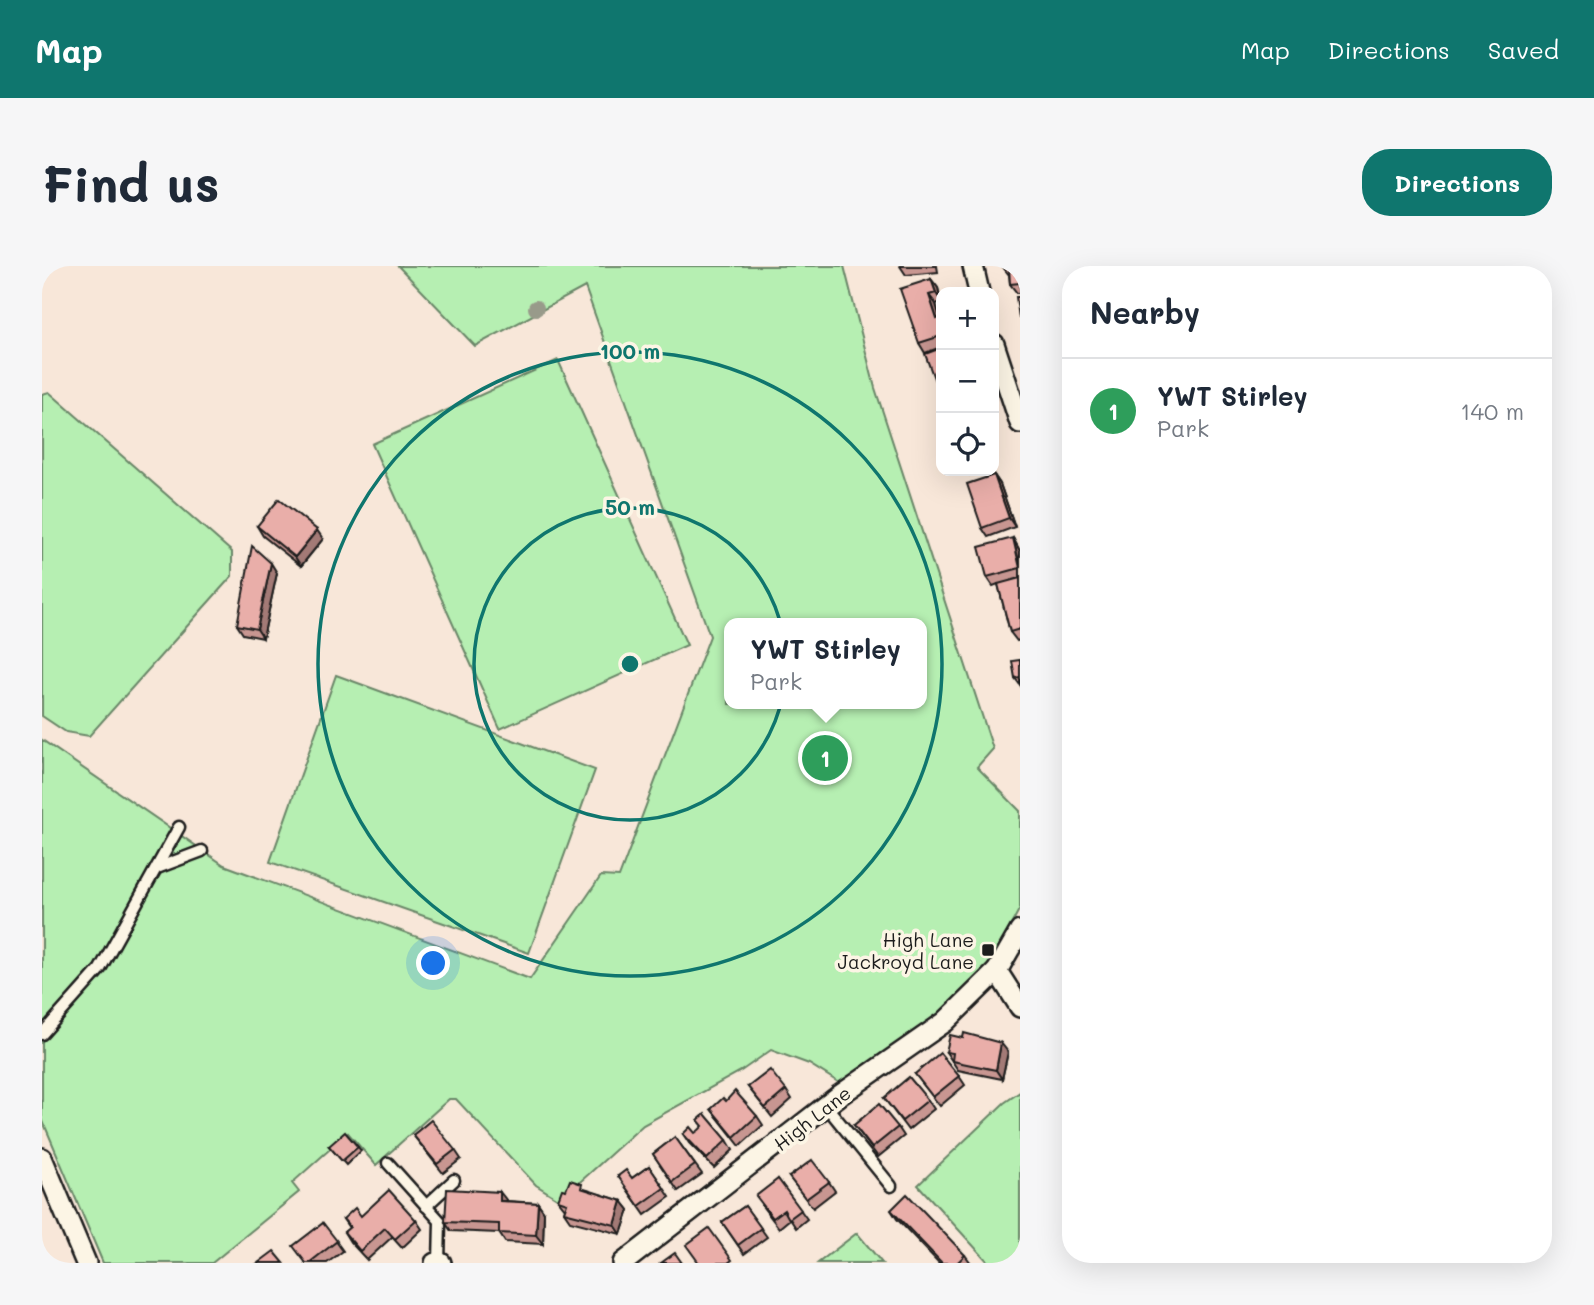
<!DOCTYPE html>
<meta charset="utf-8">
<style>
:root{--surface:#fff;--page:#f6f6f7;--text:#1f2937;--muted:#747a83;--line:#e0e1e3;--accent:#0f766e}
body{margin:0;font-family:Mali,sans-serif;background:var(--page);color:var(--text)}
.controls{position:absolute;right:21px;top:21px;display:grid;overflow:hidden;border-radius:14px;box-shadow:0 7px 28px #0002}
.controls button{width:63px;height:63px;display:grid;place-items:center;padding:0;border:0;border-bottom:2px solid var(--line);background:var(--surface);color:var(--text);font:35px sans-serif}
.you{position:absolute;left:392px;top:698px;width:24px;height:24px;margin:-18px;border:5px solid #fff;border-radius:50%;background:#1a73e8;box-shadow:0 0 0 10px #1a73e833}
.badge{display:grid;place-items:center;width:46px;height:46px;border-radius:50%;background:var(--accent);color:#fff;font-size:23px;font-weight:700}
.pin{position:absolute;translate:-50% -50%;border:4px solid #fff;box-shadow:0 2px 7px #0006}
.popup{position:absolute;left:682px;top:352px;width:203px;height:91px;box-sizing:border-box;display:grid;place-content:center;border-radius:14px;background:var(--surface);filter:drop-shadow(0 2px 5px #0005);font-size:23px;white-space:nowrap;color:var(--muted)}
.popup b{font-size:26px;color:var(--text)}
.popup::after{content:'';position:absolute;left:50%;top:100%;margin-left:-14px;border:14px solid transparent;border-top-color:var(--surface)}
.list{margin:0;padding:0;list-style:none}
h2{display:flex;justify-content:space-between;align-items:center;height:91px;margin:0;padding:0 28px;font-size:30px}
h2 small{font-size:23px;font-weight:400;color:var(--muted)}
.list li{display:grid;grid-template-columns:46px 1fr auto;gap:21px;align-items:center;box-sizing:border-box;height:105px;padding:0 28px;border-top:2px solid var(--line)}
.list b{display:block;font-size:26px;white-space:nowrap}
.list p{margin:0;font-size:23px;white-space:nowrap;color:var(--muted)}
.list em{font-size:23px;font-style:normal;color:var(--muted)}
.icon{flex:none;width:38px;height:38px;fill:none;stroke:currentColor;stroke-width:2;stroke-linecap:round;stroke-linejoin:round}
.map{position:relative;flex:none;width:978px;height:997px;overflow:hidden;border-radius:28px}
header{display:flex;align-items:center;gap:42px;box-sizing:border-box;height:98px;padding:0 35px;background:var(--accent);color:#fff}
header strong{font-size:33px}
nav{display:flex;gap:38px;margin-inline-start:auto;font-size:24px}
.intro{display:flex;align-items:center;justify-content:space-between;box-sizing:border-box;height:168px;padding:0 42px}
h1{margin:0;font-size:49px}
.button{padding:18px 32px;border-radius:28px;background:var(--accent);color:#fff;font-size:24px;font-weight:700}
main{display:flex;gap:42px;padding:0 42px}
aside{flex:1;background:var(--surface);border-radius:28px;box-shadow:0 7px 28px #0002}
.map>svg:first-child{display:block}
</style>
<header>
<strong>Map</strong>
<nav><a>Map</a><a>Directions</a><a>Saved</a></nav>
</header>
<div class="intro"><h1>Find us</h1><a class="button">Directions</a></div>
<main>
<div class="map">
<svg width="978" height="997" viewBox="0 0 978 997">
<rect width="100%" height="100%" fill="#f8e7d9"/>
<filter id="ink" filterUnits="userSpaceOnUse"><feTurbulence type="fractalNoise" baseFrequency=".0143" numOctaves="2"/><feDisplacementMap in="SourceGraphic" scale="14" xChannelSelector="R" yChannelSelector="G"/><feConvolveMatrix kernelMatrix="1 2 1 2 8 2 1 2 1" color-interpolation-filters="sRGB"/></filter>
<g filter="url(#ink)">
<g fill="#b6efb2" stroke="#698667" stroke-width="2" fill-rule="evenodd">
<path d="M 356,0 L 802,0 L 833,122 L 951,483 L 935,501 L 978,545 L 978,642 L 943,708 L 906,745 L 801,819 L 767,798 L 729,784 L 699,805 L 601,859 L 518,934 L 494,919 L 414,833 L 407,833 L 334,899 L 306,867 L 250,917 L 257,926 L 170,997 L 61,997 L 0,853 L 0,474 L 182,599 L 488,713 L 559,610 L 577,611 L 668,370 L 543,21 L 433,80 ZM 687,357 L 879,357 L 879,438 L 687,438 Z"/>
<path d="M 516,94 L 645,379 L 458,463 L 330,178 Z"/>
<path d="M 7,126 L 190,286 L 190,310 L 47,470 L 24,466 L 0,450 L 0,128 Z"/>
<path d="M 294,409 L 553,504 L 487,687 L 228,596 Z"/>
<path d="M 978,826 L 978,997 L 947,997 L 876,919 L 962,837 Z"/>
<path d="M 815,967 L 840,997 L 776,997 Z"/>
</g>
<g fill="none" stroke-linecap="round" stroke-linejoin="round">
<g stroke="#1c1c1c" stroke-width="15">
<g id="service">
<path d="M 115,602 L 160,585"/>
<path d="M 0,768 L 58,703 L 137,561"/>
<path d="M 785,841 L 849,920"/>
<path d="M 346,897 L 398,955 L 397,997"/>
<path d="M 384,940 L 412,914"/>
</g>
</g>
<g stroke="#1c1c1c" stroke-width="24">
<g id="minor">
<path d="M 931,0 L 937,26"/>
<path d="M 952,78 L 978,157"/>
<path d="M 955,705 L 978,741"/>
<path d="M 0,892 L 44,997"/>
<path d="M 393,997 L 399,997"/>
<path d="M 581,997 L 798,829 L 903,756 L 955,705 L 978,665"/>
</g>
</g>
<use href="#service" stroke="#fcf5e5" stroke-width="10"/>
<use href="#minor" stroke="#fcf5e5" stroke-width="19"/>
</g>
<circle fill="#989a8a" cx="494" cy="42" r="8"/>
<g fill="#c89691" stroke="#1c1c1c" stroke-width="2">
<path d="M 858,0 L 895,0 L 896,6 L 864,9 Z"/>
<path d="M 960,0 L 978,0 L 978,27 L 975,27 L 968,18 L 967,9 Z"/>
<path d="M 889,13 L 896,22 L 899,34 L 899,36 L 894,38 L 898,52 L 899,51 L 899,81 L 883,87 L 877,77 Z"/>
<path d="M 899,82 L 899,124 L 893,115 Z"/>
<path d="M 926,205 L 939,205 L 928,209 Z"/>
<path d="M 952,209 L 958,218 L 973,261 L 946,271 L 940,262 Z"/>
<path d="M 215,260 L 281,273 L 259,300 L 221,270 Z"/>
<path d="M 971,272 L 978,285 L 978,374 L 975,375 L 968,366 L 956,318 L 951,320 L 945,311 Z"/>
<path d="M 235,307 L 221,372 L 201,368 L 195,359 Z"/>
<path d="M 978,394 L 978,419 L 973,412 Z"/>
<path d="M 904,786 L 966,786 L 960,813 L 916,804 Z"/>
<path d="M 873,808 L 917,810 L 923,819 L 898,840 Z"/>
<path d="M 706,821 L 744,824 L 750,833 L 730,851 Z"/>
<path d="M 842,832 L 886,834 L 892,843 L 866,864 Z"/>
<path d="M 684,835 L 715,850 L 721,859 L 698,880 L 669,843 Z"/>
<path d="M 812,859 L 856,861 L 862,870 L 836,891 Z"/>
<path d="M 653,867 L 685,874 L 691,884 L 672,902 L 647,877 L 641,868 Z"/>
<path d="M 371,869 L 413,884 L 419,893 L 401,907 Z"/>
<path d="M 633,871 L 660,908 L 636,925 L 611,888 Z"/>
<path d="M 287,880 L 316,881 L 319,885 L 304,899 Z"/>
<path d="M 607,900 L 628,931 L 603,949 L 576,910 L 590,912 Z"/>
<path d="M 747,911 L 787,916 L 793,925 L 771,942 Z"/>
<path d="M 736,913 L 765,953 L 754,962 L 748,953 L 737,962 L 720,940 Z"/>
<path d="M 524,924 L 544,924 L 580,935 L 587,944 L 579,968 L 528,955 L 522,946 L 523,943 L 516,934 Z"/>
<path d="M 465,935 L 496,937 L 502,946 L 501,978 L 463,976 L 457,967 L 409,965 L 403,956 Z"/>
<path d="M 703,940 L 725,971 L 702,988 L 680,956 Z"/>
<path d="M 849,944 L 923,989 L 929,997 L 897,997 L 855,953 Z"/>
<path d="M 319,950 L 374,954 L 380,963 L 360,982 L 350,971 L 325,994 L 308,976 L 302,966 L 307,962 L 301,953 Z"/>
<path d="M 281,957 L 301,985 L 285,997 L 263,997 Z"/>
</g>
<g fill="#a37a76" stroke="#1c1c1c" stroke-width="2">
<path d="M 889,13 L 896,22 L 899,35 L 894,27 Z"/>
<path d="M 887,29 L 894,38 L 899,55 L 895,53 Z"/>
<path d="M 952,209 L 958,218 L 973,261 L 967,252 Z"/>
<path d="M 275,264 L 281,273 L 259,300 L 253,291 Z"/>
<path d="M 971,272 L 978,285 L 978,299 Z"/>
<path d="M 229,297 L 235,307 L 221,372 L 215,363 Z"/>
<path d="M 959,777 L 966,786 L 960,813 L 954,804 Z"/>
<path d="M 458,926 L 465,935 L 458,935 Z"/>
<path d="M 580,935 L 587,944 L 579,968 L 573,959 Z"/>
<path d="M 496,937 L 502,946 L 501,978 L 494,969 Z"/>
</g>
<g fill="#e9aea9" stroke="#1c1c1c" stroke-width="2">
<path d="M 960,0 L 978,0 L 978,17 L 968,18 L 967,0 Z"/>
<path d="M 889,13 L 894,27 L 887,29 L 895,53 L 899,51 L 899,70 L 877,77 L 858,23 Z"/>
<path d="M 974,31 L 978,31 L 978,52 L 977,52 Z"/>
<path d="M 899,82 L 899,113 L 893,115 L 883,88 Z"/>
<path d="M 899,124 L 899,135 L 896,126 Z"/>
<path d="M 952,209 L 967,252 L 940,262 L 925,218 Z"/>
<path d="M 237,233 L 275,264 L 253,291 L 215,260 Z"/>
<path d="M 971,272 L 978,302 L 945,311 L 937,281 Z"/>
<path d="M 210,280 L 229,297 L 215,363 L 195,359 Z"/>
<path d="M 978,312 L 978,363 L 968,366 L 956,318 Z"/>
<path d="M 978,394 L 978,411 L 973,412 L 970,395 Z"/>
<path d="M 922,767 L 959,777 L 954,804 L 910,795 L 911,787 L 904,786 L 908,769 L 921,772 Z"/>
<path d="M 898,787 L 917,810 L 891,831 L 873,808 Z"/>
<path d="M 728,804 L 744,824 L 723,842 L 706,821 Z"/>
<path d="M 867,811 L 886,834 L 860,855 L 842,832 Z"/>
<path d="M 693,825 L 715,850 L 692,871 L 669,843 L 681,832 L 684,835 Z"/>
<path d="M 837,838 L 856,861 L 830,882 L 812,859 Z"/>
<path d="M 663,848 L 685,874 L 665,893 L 641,868 L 648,861 L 653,867 L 657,864 L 661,860 L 656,854 Z"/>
<path d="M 389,854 L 413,884 L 395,898 L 371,869 Z"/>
<path d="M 303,866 L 316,881 L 300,895 L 287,880 Z"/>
<path d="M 633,871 L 653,899 L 630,916 L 611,888 Z"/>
<path d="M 770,894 L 787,916 L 764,933 L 747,911 Z"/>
<path d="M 607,900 L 622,922 L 597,940 L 576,910 L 584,904 L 590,912 Z"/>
<path d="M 736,913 L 759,944 L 747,953 L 742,944 L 731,952 L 714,930 Z"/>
<path d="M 528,914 L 540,918 L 539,922 L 580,935 L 573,959 L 522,946 L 525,937 L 516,934 L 520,923 L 524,924 Z"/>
<path d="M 405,923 L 458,926 L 458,935 L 496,937 L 494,969 L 457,967 L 457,958 L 403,956 Z"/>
<path d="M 347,924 L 374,954 L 353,973 L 343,962 L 318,985 L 302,966 L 308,961 L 301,953 L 313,942 L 319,950 Z"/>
<path d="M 865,928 L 923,989 L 915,997 L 900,997 L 849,944 Z"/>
<path d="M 703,940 L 719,962 L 696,979 L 680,956 Z"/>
<path d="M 281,957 L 295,975 L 267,997 L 264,997 L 251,980 Z"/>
<path d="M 667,962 L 690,994 L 686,997 L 657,997 L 644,979 Z"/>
<path d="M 232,985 L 242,997 L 216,997 Z"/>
<path d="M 633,987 L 640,997 L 619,997 Z"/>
</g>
</g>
<g fill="none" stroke="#0f766e" stroke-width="3.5">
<circle cx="588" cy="398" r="156"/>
<circle cx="588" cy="398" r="312"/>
</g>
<rect fill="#1c1c1c" stroke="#fcf5e5" stroke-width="2.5" x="939" y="677" width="14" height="14" rx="3.5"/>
<g text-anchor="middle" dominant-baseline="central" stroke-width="7" stroke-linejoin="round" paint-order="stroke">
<g font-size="19" fill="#1c1c1c" stroke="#fcf5e5" text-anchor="end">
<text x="932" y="673">High Lane<tspan x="932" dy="22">Jackroyd Lane</tspan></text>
</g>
<g font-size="19" fill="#1c1c1c" stroke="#fcf5e5">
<text transform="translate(770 852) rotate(-38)">High Lane</text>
</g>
</g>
<circle cx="588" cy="398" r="10" fill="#0f766e" stroke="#fcf5e5" stroke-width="3.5"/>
<g font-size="21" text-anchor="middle" font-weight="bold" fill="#0f766e" stroke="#fcf5e5" stroke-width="7" stroke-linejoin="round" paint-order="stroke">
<text x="588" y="93">100 m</text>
<text x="588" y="249">50 m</text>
</g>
</svg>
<div class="controls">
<button>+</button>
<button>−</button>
<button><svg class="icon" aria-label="locate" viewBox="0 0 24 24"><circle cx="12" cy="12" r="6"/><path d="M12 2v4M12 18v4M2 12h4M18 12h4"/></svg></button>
</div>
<div class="you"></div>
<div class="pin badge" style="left:783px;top:492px;background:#2e9e5b">1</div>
<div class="popup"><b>YWT Stirley</b>Park</div>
</div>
<aside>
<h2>Nearby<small></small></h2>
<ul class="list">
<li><span class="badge" style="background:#2e9e5b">1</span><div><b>YWT Stirley</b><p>Park</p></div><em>140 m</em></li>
</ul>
</aside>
</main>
